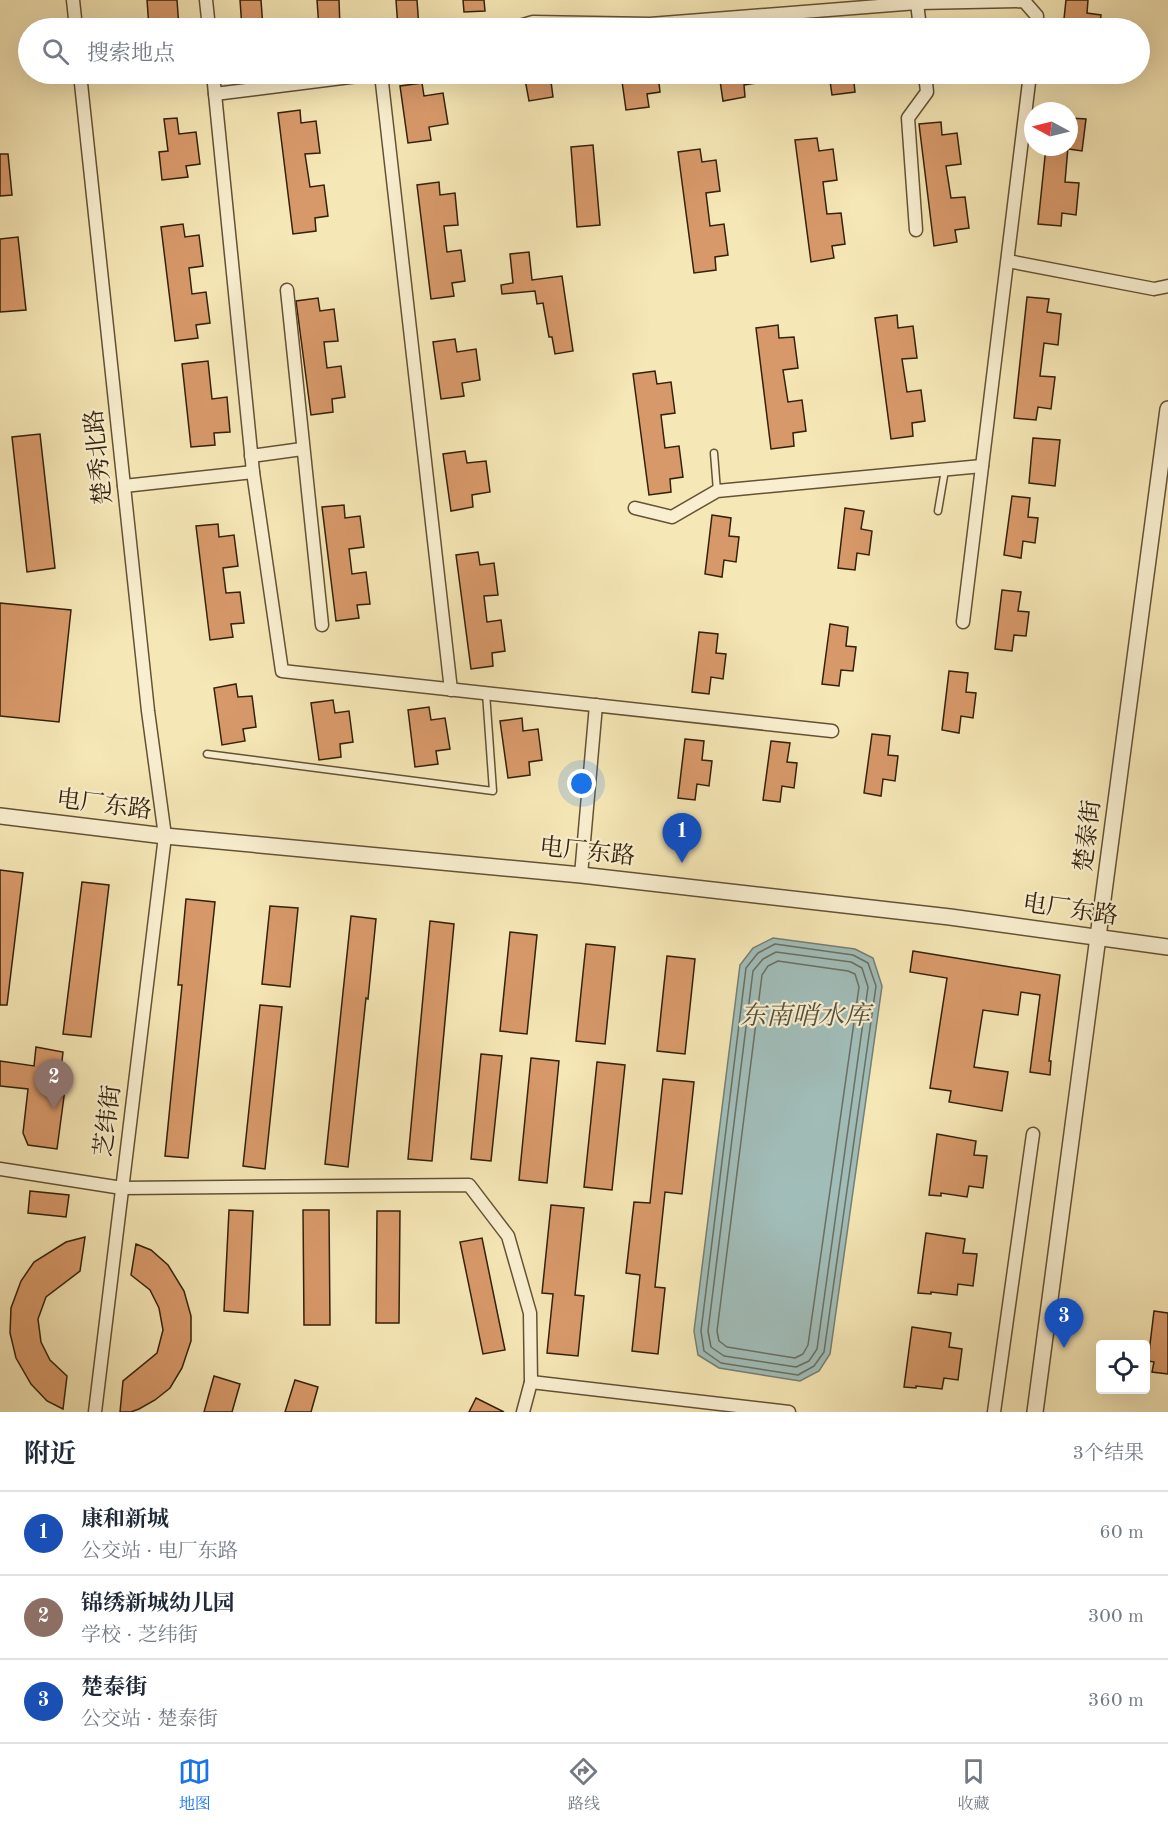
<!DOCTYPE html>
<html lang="zh">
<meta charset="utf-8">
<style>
:root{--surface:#fff;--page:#f6f6f7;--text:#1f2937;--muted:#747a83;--line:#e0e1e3;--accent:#1a73e8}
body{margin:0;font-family:"Old Standard TT","Noto Serif SC",serif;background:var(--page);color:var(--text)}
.controls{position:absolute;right:18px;bottom:18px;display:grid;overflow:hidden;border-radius:6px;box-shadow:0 6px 24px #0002}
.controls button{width:54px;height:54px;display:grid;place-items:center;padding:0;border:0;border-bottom:2px solid var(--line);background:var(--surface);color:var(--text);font:30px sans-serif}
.compass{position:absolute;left:1024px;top:102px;width:54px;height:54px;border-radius:50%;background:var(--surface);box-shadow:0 6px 24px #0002;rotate:277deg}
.you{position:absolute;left:582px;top:784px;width:21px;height:21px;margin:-15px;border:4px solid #fff;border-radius:50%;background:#1a73e8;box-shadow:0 0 0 9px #1a73e833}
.badge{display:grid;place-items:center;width:39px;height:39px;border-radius:50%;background:var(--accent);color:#fff;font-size:20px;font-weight:700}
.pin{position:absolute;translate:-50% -50px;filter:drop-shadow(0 2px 3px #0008)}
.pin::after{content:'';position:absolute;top:32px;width:21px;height:18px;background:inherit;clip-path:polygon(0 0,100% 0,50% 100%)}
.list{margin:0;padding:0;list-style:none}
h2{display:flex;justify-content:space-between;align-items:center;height:78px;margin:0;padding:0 24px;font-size:26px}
h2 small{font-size:20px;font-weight:400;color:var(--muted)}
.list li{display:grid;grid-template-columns:39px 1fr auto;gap:18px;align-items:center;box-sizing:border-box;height:84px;padding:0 24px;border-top:2px solid var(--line)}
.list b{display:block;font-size:22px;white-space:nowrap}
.list p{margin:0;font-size:20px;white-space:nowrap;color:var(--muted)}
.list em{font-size:20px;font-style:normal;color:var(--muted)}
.icon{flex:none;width:33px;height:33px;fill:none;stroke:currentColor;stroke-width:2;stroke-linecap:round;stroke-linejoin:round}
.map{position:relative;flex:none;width:1168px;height:1412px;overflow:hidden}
.search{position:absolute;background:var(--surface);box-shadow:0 6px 24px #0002;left:18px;right:18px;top:18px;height:66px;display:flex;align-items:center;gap:15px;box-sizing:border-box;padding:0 21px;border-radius:33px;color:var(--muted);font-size:22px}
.sheet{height:330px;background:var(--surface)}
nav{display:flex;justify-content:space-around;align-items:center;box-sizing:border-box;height:84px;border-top:2px solid var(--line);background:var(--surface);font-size:16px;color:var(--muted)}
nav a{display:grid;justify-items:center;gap:3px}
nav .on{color:var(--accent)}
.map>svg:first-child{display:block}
</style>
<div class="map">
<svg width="1168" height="1412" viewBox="0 0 1168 1412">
<rect width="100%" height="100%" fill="#f6e7b6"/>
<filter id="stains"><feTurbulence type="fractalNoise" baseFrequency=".00333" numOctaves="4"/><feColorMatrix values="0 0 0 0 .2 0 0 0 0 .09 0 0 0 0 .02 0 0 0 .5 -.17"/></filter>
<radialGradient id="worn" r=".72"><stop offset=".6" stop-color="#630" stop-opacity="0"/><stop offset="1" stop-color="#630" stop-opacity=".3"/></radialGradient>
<path fill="#a1bdb9" stroke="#757f73" stroke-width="1.5" d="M 773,938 L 855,949 L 873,958 L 882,986 L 830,1354 L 819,1371 L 800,1381 L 719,1368 L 698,1355 L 694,1331 L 740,965 L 753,948 Z"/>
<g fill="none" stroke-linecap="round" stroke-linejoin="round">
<g stroke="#6a6f62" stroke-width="1.5">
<path d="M 775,944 L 853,955 L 868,963 L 876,986 L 824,1352 L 814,1366 L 798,1375 L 721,1363 L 704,1351 L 701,1331 L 746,968 L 758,953 Z"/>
<path d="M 776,952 L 851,962 L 862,968 L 868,987 L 817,1349 L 809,1361 L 796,1367 L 724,1356 L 711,1347 L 708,1331 L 753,971 L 763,959 Z"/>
<path d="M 778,961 L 848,971 L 855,974 L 859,987 L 808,1345 L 803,1354 L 795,1358 L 727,1347 L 719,1341 L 717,1331 L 762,975 L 768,966 Z"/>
</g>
</g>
<g fill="#d8996a" stroke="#33210a" stroke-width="1.5">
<path d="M 147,0 L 177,0 L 179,28 L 149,28 Z"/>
<path d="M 240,0 L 261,0 L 263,28 L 242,28 Z"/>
<path d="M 317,0 L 339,0 L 340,28 L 319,28 Z"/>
<path d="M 396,0 L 417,0 L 419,28 L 398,28 Z"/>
<path d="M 463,0 L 484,0 L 485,11 L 464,12 Z"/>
<path d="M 1066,0 L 1088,0 L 1087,13 L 1101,15 L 1100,28 L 1063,28 Z"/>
<path d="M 524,74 L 550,74 L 553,97 L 529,101 Z"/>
<path d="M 621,74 L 658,74 L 660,92 L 647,94 L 649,107 L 626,110 Z"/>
<path d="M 719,74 L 774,74 L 775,80 L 744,85 L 745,97 L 723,101 Z"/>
<path d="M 829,74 L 853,74 L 855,92 L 832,95 Z"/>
<path d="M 422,83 L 424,96 L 443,93 L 448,124 L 429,127 L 431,140 L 408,143 L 400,86 Z"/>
<path d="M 300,110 L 301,123 L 316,121 L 320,153 L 305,154 L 310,187 L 324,185 L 328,216 L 315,218 L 316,231 L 293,234 L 278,113 Z"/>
<path d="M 177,118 L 179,134 L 196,132 L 200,164 L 186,166 L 188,177 L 162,180 L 159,152 L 168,151 L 164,119 Z"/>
<path d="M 1069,118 L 1086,119 L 1082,151 L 1069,149 Z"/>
<path d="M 941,122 L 942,135 L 957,133 L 961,164 L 946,166 L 951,198 L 965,197 L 969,228 L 955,230 L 957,242 L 934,246 L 919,124 Z"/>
<path d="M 817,138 L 819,151 L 833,149 L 837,180 L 823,182 L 827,214 L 841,213 L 845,244 L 832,246 L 834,258 L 811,262 L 795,140 Z"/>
<path d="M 593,145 L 600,225 L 577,227 L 571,147 Z"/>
<path d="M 1046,147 L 1068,147 L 1065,182 L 1079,183 L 1076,215 L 1062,213 L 1061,226 L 1038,224 Z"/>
<path d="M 700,149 L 702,162 L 716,160 L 720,191 L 706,193 L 710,226 L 724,224 L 728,255 L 715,257 L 716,270 L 694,273 L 678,152 Z"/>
<path d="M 0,154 L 8,154 L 12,195 L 0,196 Z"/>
<path d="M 439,182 L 440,195 L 455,193 L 458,225 L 444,226 L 447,252 L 461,250 L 465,281 L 452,283 L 454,296 L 431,299 L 417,185 Z"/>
<path d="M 183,224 L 185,237 L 199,235 L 203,266 L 189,268 L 192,294 L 206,292 L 210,323 L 196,325 L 198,338 L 175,341 L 161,227 Z"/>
<path d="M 18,237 L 26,310 L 0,312 L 0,239 Z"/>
<path d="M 529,252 L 532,280 L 562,276 L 573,351 L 555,354 L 552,337 L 549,337 L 543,303 L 537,304 L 535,291 L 502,294 L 501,285 L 513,283 L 510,254 Z"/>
<path d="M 1027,297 L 1049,299 L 1047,312 L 1061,314 L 1058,345 L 1044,343 L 1040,376 L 1055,377 L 1051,409 L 1038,407 L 1036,420 L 1014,418 Z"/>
<path d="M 318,298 L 320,311 L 334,309 L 338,341 L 324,342 L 327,368 L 341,366 L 345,397 L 332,399 L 333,412 L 311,415 L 296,301 Z"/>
<path d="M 897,315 L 898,328 L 913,326 L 917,358 L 902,359 L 907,392 L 921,390 L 925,421 L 912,423 L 913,436 L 891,439 L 875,318 Z"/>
<path d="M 778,325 L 779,338 L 794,337 L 798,368 L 783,370 L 788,402 L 802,400 L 806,431 L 793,433 L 794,446 L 771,449 L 756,328 Z"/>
<path d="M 455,339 L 457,352 L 476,349 L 480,380 L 462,383 L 464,396 L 441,399 L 433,342 Z"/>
<path d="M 208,361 L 212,399 L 227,397 L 230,432 L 214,433 L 215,445 L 191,447 L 182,364 Z"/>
<path d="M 655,371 L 657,384 L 671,382 L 675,413 L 661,415 L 665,448 L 679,446 L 683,477 L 670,479 L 671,492 L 649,495 L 633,374 Z"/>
<path d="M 40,434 L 55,568 L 27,572 L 12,437 Z"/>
<path d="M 1033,438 L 1060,440 L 1055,486 L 1029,483 Z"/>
<path d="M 465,451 L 467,463 L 486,461 L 490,492 L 472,495 L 473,507 L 451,511 L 443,454 Z"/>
<path d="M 1012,496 L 1030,498 L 1028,517 L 1038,518 L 1035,543 L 1023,541 L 1021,558 L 1004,555 Z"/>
<path d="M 344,505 L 345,518 L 360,516 L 364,547 L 349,549 L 352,574 L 366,572 L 370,604 L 357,605 L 359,618 L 336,621 L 322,507 Z"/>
<path d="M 845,508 L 864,511 L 861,529 L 872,531 L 869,555 L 857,553 L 855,570 L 838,568 Z"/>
<path d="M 712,515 L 731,518 L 729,536 L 739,537 L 736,562 L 724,560 L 722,577 L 705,574 Z"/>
<path d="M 218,524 L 219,537 L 234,535 L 238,566 L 223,568 L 226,593 L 240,592 L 244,623 L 231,624 L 233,637 L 210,640 L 196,526 Z"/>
<path d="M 478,552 L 480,565 L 494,563 L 498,595 L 484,596 L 487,622 L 501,620 L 505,651 L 492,653 L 493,666 L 471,669 L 456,555 Z"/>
<path d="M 1002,590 L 1021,592 L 1018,611 L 1029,612 L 1026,636 L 1014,635 L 1012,651 L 995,649 Z"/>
<path d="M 0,603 L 71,610 L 59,722 L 0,716 Z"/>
<path d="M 830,624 L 848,627 L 846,646 L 856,647 L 853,671 L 841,670 L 839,686 L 822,684 Z"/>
<path d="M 699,632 L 718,634 L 716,653 L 726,654 L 723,679 L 711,677 L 709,694 L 692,692 Z"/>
<path d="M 949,671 L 968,673 L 966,692 L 976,693 L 973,718 L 961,716 L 959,733 L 942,730 Z"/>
<path d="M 236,684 L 238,697 L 252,696 L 256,727 L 243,729 L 245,741 L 222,745 L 214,688 Z"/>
<path d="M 333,700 L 335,713 L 349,711 L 353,742 L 340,744 L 341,757 L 319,760 L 311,703 Z"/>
<path d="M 429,707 L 431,720 L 445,718 L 450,749 L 436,751 L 438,764 L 415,767 L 408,710 Z"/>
<path d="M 522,718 L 523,731 L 538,729 L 542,760 L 529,762 L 530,775 L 508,778 L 500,721 Z"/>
<path d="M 872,734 L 890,736 L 888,755 L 898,756 L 895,781 L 883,779 L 881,796 L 864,793 Z"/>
<path d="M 685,739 L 704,741 L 702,760 L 712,761 L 709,786 L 697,784 L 695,800 L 678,798 Z"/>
<path d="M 771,741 L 790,743 L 787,762 L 797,763 L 794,788 L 782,786 L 780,802 L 763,800 Z"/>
<path d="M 0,870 L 23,873 L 7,1005 L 0,1005 Z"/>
<path d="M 82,882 L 109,885 L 91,1037 L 63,1034 Z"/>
<path d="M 186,899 L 215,902 L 188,1158 L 165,1156 L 182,985 L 178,985 Z"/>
<path d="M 270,906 L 298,908 L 290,987 L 262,984 Z"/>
<path d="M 351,916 L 376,919 L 368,999 L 366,998 L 348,1167 L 325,1164 Z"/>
<path d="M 430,921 L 454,924 L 432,1161 L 408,1159 Z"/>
<path d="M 510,932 L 537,935 L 527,1034 L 500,1031 Z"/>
<path d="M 586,944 L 615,947 L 605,1044 L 576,1041 Z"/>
<path d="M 913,951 L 1060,975 L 1049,1061 L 1051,1061 L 1050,1075 L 1030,1072 L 1040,995 L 1021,992 L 1018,1015 L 983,1010 L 974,1067 L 1008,1072 L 1002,1111 L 949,1102 L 951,1091 L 930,1088 L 947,978 L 910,972 Z"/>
<path d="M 667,956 L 695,959 L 685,1054 L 657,1051 Z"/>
<path d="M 260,1005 L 282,1007 L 265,1169 L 243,1166 Z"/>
<path d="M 36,1047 L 63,1052 L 59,1087 L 65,1089 L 57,1149 L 28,1145 L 23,1133 L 28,1089 L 0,1086 L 0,1061 L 34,1066 Z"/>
<path d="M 481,1054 L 502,1056 L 491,1161 L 471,1159 Z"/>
<path d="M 531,1058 L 559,1061 L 547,1183 L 519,1180 Z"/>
<path d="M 597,1062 L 625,1065 L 612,1190 L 584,1187 Z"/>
<path d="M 663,1079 L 694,1082 L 682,1194 L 665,1192 L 655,1287 L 665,1288 L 658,1354 L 632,1351 L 640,1275 L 626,1273 L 634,1202 L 650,1203 Z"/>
<path d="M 937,1134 L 976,1141 L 974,1155 L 987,1156 L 983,1188 L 969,1186 L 967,1197 L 941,1193 L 941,1196 L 929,1195 Z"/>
<path d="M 30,1191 L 69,1195 L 66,1217 L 28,1213 Z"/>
<path d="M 551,1205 L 584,1208 L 575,1295 L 584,1296 L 578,1356 L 547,1353 L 553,1294 L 542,1293 Z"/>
<path d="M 229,1210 L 253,1211 L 248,1313 L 224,1311 Z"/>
<path d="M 303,1210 L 329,1210 L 330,1325 L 304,1325 Z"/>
<path d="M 377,1211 L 400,1211 L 399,1323 L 376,1323 Z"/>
<path d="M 926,1233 L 965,1239 L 963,1253 L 977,1254 L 973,1286 L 958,1284 L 957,1295 L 931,1292 L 931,1294 L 918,1293 Z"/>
<path d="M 85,1237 L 80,1271 L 46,1297 L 38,1319 L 41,1342 L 50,1360 L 67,1376 L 63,1409 L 47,1401 L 31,1384 L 16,1358 L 10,1333 L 11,1308 L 21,1281 L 34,1262 L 66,1242 Z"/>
<path d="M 482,1238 L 505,1350 L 483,1354 L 460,1242 Z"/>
<path d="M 136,1244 L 151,1250 L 168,1265 L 184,1291 L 191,1316 L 191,1341 L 182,1368 L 170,1388 L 155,1400 L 139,1409 L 131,1412 L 120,1412 L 123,1381 L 157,1353 L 163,1330 L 159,1308 L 150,1290 L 131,1275 Z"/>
<path d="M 1154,1311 L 1168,1313 L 1168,1374 L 1152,1372 L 1154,1362 L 1148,1361 Z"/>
<path d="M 912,1327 L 951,1333 L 949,1347 L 962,1349 L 958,1380 L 944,1378 L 942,1389 L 916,1386 L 916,1388 L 904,1387 Z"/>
<path d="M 214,1376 L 240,1384 L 232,1412 L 204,1412 Z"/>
<path d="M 295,1380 L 318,1387 L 311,1412 L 285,1412 Z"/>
<path d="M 476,1398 L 504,1412 L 469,1412 Z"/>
</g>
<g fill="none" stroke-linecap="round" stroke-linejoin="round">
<g stroke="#645235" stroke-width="9">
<g id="service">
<path d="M 714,453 L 717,491"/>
<path d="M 938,511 L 945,470"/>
<path d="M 207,754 L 493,791 L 486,693"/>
</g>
</g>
<g stroke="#645235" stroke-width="15">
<g id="minor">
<path d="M 73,0 L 76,28"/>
<path d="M 206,0 L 209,28"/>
<path d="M 917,3 L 920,28"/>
<path d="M 513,28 L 533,22 L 650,24 L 917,3 L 1024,1 L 1037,16 L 1035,28"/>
<path d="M 80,74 L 148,711 L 165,836 L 95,1412"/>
<path d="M 213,74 L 253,472 L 282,671 L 832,731"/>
<path d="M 381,74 L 451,690"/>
<path d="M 215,94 L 374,74"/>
<path d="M 916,230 L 908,118 L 927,92 L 925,74"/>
<path d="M 1008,261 L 1154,289 L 1168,286"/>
<path d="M 287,290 L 322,625"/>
<path d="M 251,456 L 302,449"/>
<path d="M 124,486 L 253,472"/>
<path d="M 635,508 L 672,517 L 717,491 L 982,466"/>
<path d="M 963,622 L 1030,74"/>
<path d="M 581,875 L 596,705"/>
<path d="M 0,1169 L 122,1188 L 469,1185 L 508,1236 L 530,1313 L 531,1382 L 523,1412"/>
<path d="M 531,1382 L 789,1412"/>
<path d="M 994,1412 L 1033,1134"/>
</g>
</g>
<g stroke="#645235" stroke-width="18">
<g id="tertiary">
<path d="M 0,816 L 165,836 L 581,875 L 950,917 L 1168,947"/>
<path d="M 1035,1412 L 1168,409"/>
</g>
</g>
<use href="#service" stroke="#f9efd0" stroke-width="6"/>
<use href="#minor" stroke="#f9efd0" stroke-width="12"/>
<use href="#tertiary" stroke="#f9efd0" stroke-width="15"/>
</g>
<g text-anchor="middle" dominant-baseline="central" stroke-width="4.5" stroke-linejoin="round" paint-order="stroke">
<g font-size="24" fill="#33210a" stroke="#f9efd0">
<text transform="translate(100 457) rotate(-96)">楚秀北路</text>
<text transform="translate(104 806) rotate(7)">电厂东路</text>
<text transform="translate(1089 836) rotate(-83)">楚泰街</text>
<text transform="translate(587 853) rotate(6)">电厂东路</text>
<text transform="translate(1070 911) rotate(8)">电厂东路</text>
<text transform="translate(109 1121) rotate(-83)">芝纬街</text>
</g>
<g font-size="26" font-style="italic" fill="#54503f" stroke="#f9efd0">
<text x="805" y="1017">东南哨水库</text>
</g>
</g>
<rect width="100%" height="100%" filter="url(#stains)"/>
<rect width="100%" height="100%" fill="url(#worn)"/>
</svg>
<div class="controls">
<button><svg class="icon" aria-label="locate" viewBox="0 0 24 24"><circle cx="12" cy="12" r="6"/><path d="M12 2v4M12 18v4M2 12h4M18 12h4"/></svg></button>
</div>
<svg class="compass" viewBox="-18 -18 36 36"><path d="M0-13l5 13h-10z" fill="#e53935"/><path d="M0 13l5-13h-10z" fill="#747a83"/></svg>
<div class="you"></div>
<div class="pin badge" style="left:682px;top:863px;background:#1a4fb4">1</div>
<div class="pin badge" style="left:54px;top:1109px;background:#8d6e63">2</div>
<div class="pin badge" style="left:1064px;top:1348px;background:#1a4fb4">3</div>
<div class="search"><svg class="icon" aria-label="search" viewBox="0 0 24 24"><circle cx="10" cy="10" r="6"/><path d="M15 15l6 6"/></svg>搜索地点</div>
</div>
<section class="sheet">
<h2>附近<small>3个结果</small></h2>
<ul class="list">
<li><span class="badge" style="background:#1a4fb4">1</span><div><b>康和新城</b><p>公交站 · 电厂东路</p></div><em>60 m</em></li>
<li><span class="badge" style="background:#8d6e63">2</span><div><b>锦绣新城幼儿园</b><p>学校 · 芝纬街</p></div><em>300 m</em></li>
<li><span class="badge" style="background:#1a4fb4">3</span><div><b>楚泰街</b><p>公交站 · 楚泰街</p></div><em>360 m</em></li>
</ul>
</section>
<nav>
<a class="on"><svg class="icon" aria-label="map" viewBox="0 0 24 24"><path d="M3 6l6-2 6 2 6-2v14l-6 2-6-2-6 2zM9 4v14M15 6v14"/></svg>地图</a>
<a><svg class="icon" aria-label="directions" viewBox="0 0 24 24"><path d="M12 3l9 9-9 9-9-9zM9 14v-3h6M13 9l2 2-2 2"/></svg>路线</a>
<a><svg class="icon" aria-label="saved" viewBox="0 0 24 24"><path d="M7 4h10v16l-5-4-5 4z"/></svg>收藏</a>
</nav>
